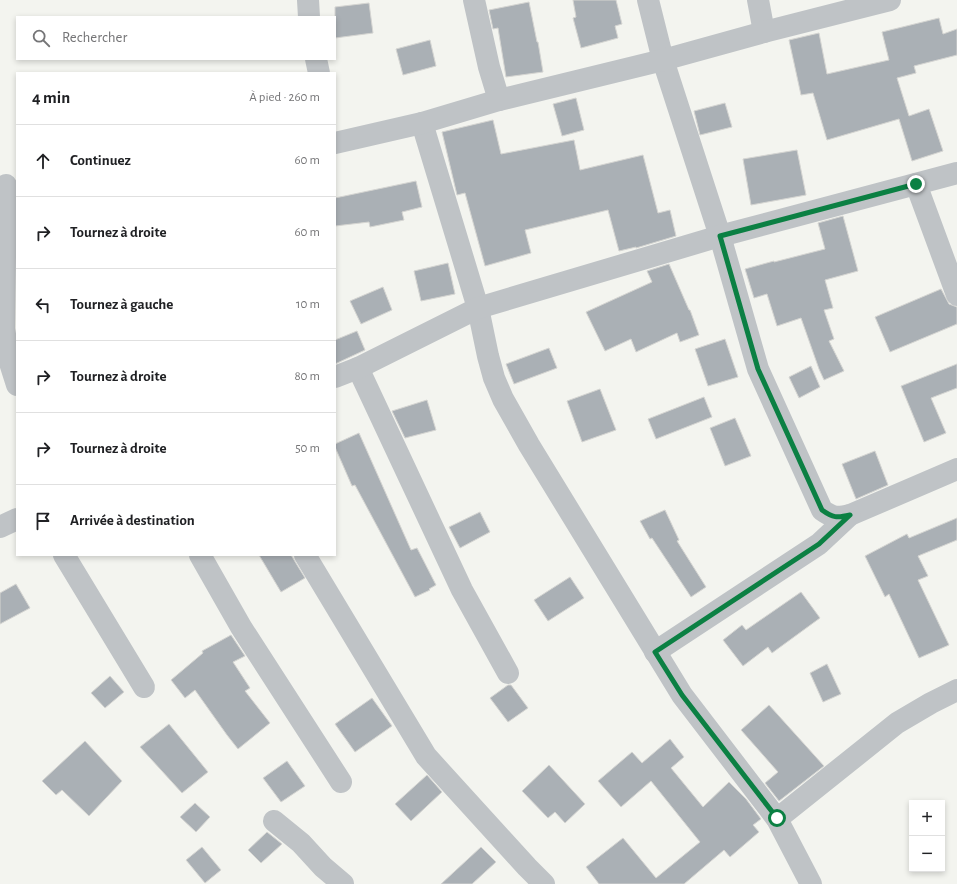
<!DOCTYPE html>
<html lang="fr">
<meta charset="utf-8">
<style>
:root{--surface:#fff;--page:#f6f6f6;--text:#202124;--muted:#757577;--line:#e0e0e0}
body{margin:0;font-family:"Alegreya Sans",sans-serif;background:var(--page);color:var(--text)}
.controls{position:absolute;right:12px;bottom:12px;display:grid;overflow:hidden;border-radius:0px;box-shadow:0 2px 6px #0003}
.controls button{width:36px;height:36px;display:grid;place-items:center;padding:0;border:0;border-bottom:1px solid var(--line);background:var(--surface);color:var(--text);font:20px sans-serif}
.stop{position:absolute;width:12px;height:12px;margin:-9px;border:3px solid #0b8043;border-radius:50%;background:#fff}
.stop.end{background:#0b8043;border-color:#fff;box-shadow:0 1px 4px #0008}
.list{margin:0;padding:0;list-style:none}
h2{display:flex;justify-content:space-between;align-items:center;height:52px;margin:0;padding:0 16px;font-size:17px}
h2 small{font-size:13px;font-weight:400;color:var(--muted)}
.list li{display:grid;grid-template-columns:26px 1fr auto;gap:12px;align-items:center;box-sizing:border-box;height:72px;padding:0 16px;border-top:1px solid var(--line)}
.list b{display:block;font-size:15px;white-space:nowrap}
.list em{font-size:13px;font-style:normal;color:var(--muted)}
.icon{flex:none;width:22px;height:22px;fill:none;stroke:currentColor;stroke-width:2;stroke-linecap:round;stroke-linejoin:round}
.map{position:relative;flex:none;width:957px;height:884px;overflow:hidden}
.search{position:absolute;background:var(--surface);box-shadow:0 2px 6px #0003;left:16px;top:16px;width:320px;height:44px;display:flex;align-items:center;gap:10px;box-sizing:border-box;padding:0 14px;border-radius:0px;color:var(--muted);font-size:15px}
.panel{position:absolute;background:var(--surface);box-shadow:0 2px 6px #0003;left:16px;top:72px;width:320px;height:484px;border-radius:0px}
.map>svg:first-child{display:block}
</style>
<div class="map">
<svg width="957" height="884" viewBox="0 0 957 884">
<rect width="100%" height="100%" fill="#f3f4ef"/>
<g fill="#aab0b5" stroke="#d5d5d2">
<path d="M 573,0 L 616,0 L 622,24 L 615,26 L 618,38 L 581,48 L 573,18 L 576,17 Z"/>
<path d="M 529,2 L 537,42 L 538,42 L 543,72 L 506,77 L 498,28 L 493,29 L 489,10 Z"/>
<path d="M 369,3 L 373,33 L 335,38 L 335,7 Z"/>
<path d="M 939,18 L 943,34 L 957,29 L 957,55 L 914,66 L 916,73 L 897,78 L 909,116 L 929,109 L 943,151 L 912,161 L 899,119 L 827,140 L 813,93 L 801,95 L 789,40 L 819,33 L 827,74 L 889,60 L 882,32 Z"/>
<path d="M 430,40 L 436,66 L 403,75 L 396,49 Z"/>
<path d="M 576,98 L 584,130 L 562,136 L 553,104 Z"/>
<path d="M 725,103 L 732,127 L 700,135 L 694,111 Z"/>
<path d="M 493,120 L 501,154 L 574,140 L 580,170 L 643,155 L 658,213 L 670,210 L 676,236 L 636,248 L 636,247 L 619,251 L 608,210 L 525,230 L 531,253 L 485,266 L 465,193 L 457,195 L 442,132 Z"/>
<path d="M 797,150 L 806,195 L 751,205 L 743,159 Z"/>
<path d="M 416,181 L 422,207 L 402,212 L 404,220 L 370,227 L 369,222 L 335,226 L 335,198 Z"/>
<path d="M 843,216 L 858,271 L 825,280 L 833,308 L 824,310 L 834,339 L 829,341 L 844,371 L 824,380 L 819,369 L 801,318 L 777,326 L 767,294 L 754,298 L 745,269 L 774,261 L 774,262 L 825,249 L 818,223 Z"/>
<path d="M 448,263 L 455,294 L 421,301 L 414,271 Z"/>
<path d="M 669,264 L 689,310 L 690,310 L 699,335 L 680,342 L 677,333 L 636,352 L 631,339 L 605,351 L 586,312 L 652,282 L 647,271 Z"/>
<path d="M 383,287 L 392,310 L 361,324 L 350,301 Z"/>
<path d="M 941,289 L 949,304 L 957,307 L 957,324 L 890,352 L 875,317 Z"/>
<path d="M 357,331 L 365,350 L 335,364 L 335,340 Z"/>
<path d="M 725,339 L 738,377 L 708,386 L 695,349 Z"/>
<path d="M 549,348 L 557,368 L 514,384 L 506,364 Z"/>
<path d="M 957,364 L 957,388 L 931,398 L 946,433 L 924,442 L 901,386 Z"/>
<path d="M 811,366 L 820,387 L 799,398 L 789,377 Z"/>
<path d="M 600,389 L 616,430 L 582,442 L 567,401 Z"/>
<path d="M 704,397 L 712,417 L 656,439 L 648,419 Z"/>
<path d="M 427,400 L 436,430 L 405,438 L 392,411 Z"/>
<path d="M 735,418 L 751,456 L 725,466 L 710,428 Z"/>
<path d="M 359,433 L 411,550 L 417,548 L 436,585 L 429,589 L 430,590 L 415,597 L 355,485 L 352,486 L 335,447 L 335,444 Z"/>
<path d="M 875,451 L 888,485 L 856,499 L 842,464 Z"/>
<path d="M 665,510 L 679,540 L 677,541 L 706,587 L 691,597 L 652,538 L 650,539 L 640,521 Z"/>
<path d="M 480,512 L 490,532 L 460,548 L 449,527 Z"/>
<path d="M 957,518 L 957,540 L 918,556 L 928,576 L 918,580 L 949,645 L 919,658 L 889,594 L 885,597 L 865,556 L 907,534 L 909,538 Z"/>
<path d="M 259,555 L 291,555 L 305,578 L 281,592 Z"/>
<path d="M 570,577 L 584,598 L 548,621 L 534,600 Z"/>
<path d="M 16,584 L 30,608 L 0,624 L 0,593 Z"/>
<path d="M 801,592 L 820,618 L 772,653 L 768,647 L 743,666 L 723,640 L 742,625 L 746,630 Z"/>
<path d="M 231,635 L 245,656 L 233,662 L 250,688 L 245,691 L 270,723 L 238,749 L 227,735 L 195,690 L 185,698 L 171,680 L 203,653 L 202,651 Z"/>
<path d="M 827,664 L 841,694 L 823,702 L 810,673 Z"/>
<path d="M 110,676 L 124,692 L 105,708 L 91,693 Z"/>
<path d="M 508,685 L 511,685 L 528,708 L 508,722 L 490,698 Z"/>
<path d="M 372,698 L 392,726 L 355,752 L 335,724 Z"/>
<path d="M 769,705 L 824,766 L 779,801 L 765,783 L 778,772 L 741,730 Z"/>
<path d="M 169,724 L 208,772 L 182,793 L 140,747 Z"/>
<path d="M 670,739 L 684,757 L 671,768 L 703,807 L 729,782 L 746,799 L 761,819 L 753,825 L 759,832 L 730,857 L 724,850 L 684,884 L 599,884 L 586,867 L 623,838 L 656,878 L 700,842 L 651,781 L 621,807 L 598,781 L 632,752 L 642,763 Z"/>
<path d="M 85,741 L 122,781 L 89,816 L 62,790 L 56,795 L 42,781 Z"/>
<path d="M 287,761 L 305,786 L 281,802 L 263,778 Z"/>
<path d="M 549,765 L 585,804 L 565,823 L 555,812 L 548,818 L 522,791 Z"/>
<path d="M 427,775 L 442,792 L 411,821 L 395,804 Z"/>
<path d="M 195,803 L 210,817 L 196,832 L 180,817 Z"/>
<path d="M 267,832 L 282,844 L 261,863 L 248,850 Z"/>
<path d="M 202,847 L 221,870 L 205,883 L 186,860 Z"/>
<path d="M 481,847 L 496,862 L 472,884 L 441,884 Z"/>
</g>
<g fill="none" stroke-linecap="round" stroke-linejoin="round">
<g stroke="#bfc3c6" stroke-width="22">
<path d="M 308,0 L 309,17"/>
<path d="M 474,0 L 489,67 L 499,100"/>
<path d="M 648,0 L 663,60 L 720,236 L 758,369 L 822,510 C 833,518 837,518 850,515 L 957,469"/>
<path d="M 758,0 L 764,32"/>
<path d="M 316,59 L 319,73"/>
<path d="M 422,123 L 478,308 L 488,356 L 494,378 L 503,399 L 529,445 L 682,695 L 777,819 L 811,884"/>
<path d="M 335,143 L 422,123 L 499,100 L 663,60 L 764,32 L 890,0"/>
<path d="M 916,184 L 957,295"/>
<path d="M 6,185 L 4,329 L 10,363 L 17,385"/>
<path d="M 358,368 L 462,590 L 508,673"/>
<path d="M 335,377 L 358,368 L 478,308 L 720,236 L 957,173"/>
<path d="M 0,527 L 17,519"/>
<path d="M 64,555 L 144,687"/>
<path d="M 200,555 L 241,627 L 341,782"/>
<path d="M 305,555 L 426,756 L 527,867 L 544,884"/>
<path d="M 655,652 L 819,544 L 850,515"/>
<path d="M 777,819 L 897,723 L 931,703 L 957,690"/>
<path d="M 274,821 L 301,843 L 323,867 L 343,884"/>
</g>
</g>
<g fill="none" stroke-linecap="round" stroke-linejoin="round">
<path stroke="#0b8043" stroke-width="5" d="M 777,818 L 682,695 L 655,652 L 819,544 L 850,515 C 837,518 833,518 822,510 L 758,369 L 720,236 L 916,184"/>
</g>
</svg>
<div class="controls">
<button>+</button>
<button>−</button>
</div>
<div class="stop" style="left:777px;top:818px"></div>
<div class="stop end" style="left:916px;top:184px"></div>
<div class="search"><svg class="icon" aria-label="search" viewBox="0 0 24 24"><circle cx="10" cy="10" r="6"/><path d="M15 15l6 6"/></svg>Rechercher</div>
<section class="panel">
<h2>4 min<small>À pied · 260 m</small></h2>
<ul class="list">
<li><svg class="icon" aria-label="ahead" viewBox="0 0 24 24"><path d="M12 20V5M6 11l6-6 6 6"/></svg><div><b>Continuez</b></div><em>60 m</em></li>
<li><svg class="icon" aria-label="right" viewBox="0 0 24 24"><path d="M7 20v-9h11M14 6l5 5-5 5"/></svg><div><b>Tournez à droite</b></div><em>60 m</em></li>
<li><svg class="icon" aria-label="left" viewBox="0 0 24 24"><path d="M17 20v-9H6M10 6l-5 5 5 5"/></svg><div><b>Tournez à gauche</b></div><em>10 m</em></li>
<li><svg class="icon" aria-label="right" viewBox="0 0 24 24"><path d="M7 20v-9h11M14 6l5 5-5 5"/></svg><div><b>Tournez à droite</b></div><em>80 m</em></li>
<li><svg class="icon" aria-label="right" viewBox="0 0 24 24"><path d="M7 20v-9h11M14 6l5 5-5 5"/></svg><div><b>Tournez à droite</b></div><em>50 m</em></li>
<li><svg class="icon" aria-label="arrive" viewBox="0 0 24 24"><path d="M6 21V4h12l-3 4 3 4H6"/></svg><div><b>Arrivée à destination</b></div></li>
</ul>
</section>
</div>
